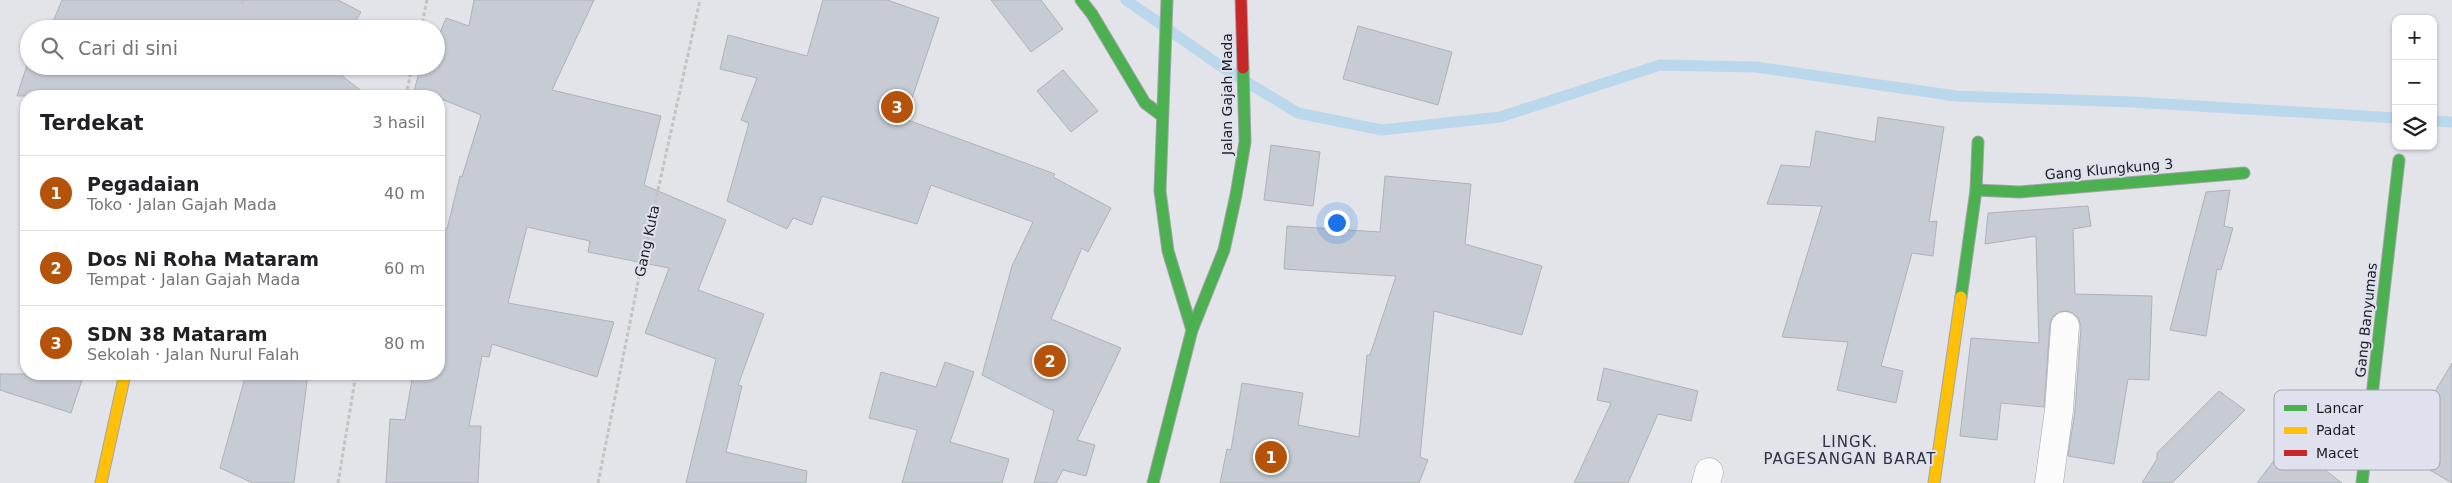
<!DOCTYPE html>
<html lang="id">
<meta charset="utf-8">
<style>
:root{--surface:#fff;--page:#f2f2f2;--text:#202124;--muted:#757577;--line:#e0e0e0;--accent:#b45309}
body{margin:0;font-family:"DejaVu Sans",sans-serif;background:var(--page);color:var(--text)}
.controls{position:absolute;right:15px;top:15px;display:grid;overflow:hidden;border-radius:10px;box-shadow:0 1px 4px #0004}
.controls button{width:45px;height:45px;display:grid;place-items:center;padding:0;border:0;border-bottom:1px solid var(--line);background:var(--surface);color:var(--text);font:25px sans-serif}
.you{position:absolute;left:1336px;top:222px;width:18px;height:18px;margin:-12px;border:4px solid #fff;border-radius:50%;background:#1a73e8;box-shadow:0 0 0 8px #1a73e833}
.badge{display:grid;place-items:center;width:32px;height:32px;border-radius:50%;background:var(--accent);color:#fff;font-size:16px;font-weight:700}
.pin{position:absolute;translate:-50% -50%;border:2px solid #fff;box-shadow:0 1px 5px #0006}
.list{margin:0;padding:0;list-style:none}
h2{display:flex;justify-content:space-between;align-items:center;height:65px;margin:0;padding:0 20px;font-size:21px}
h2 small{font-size:16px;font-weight:400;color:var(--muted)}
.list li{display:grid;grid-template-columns:32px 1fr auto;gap:15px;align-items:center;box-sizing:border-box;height:75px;padding:0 20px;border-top:1px solid var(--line)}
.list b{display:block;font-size:19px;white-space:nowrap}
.list p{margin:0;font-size:16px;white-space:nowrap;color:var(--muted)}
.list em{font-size:16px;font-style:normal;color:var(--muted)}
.icon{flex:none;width:28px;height:28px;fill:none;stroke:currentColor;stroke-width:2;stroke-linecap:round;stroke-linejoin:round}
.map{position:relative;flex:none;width:2452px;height:483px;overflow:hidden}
.search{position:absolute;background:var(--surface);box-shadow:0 1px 4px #0004;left:20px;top:20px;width:425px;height:55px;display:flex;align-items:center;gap:12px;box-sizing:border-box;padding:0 18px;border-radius:28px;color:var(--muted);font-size:19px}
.panel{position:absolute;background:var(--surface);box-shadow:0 1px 4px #0004;left:20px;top:90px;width:425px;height:290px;border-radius:20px}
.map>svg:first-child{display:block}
</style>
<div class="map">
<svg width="2452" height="483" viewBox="0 0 2452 483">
<rect width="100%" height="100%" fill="#e2e4ea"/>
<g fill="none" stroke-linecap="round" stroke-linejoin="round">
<g stroke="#bad7eb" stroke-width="11">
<path d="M 1126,0 L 1225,69 L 1298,113 L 1382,130 L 1500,117 L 1660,65 L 1756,67 L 1956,96 L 2132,102 L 2396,118"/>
<path d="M 2433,121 L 2452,122"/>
</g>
</g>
<g fill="#c6cbd4" stroke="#afb1b6">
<path d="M 62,0 L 338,0 L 361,12 L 351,29 L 50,29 Z"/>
<path d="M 474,0 L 594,0 L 552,90 L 661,116 L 644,185 L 726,220 L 698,290 L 764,314 L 738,385 L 742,386 L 726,452 L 807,471 L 806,483 L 686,483 L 716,359 L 645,333 L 669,268 L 588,252 L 590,241 L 527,227 L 508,303 L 614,322 L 597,377 L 492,344 L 489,357 L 482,356 L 469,426 L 481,426 L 478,483 L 386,483 L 390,419 L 405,420 L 413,374 L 439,374 L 439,228 L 447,229 L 460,176 L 462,177 L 481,115 L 439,98 L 439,96 L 414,91 L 421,66 L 436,66 L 436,43 L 446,18 L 469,26 Z"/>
<path d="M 823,0 L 887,0 L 939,18 L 905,119 L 1055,174 L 1053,177 L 1111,208 L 1088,252 L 1082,248 L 1051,319 L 1121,348 L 1077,440 L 1095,445 L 1086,476 L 1063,470 L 1056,483 L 1034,483 L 1054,411 L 982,375 L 1012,266 L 1033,222 L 931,185 L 917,224 L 822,196 L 812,225 L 793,218 L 787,229 L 727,201 L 749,123 L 741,120 L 757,78 L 720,69 L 728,35 L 807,56 Z"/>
<path d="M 991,0 L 1041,0 L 1063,29 L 1031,52 Z"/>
<path d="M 1358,26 L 1452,52 L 1438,105 L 1343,79 Z"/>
<path d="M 29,59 L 29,66 L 329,66 L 368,96 L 17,96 Z"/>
<path d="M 1063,70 L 1098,111 L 1071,132 L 1037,91 Z"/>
<path d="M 1878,117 L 1944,127 L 1929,222 L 1937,221 L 1933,256 L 1912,253 L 1881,366 L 1903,371 L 1896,403 L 1837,390 L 1848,342 L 1782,337 L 1822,206 L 1767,204 L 1781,165 L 1810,167 L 1816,131 L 1875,142 Z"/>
<path d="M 1271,145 L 1320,152 L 1313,206 L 1264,200 Z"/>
<path d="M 1385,176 L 1471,184 L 1465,244 L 1542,266 L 1522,335 L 1434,311 L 1420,457 L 1428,460 L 1419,483 L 1220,483 L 1227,449 L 1231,450 L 1242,383 L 1303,393 L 1298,425 L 1359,437 L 1367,355 L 1370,355 L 1396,276 L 1284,269 L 1287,226 L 1380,232 Z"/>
<path d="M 2230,190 L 2224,226 L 2233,228 L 2221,270 L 2217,269 L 2206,336 L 2170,330 L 2206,192 Z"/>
<path d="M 2088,206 L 2091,226 L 2073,229 L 2075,294 L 2152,296 L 2149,380 L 2128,379 L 2114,464 L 2068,456 L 2075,411 L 2081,327 L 2079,319 L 2073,313 L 2067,311 L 2058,312 L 2052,318 L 2050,324 L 2044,407 L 2001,403 L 1997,440 L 1960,436 L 1971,338 L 2039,343 L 2036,236 L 1985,244 L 1988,213 Z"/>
<path d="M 945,362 L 974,372 L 950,442 L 1009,459 L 1002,483 L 902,483 L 917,430 L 869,418 L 881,372 L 936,387 Z"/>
<path d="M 2452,363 L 2452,483 L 2399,452 Z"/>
<path d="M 1604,368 L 1698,391 L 1691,421 L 1658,414 L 1628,483 L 1574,483 L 1611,403 L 1597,400 Z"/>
<path d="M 0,374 L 84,374 L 71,413 L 0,390 Z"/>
<path d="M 246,374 L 308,374 L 294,483 L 253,483 L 220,468 Z"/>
<path d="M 2219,391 L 2245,410 L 2172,483 L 2142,483 L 2157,459 L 2157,453 Z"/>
<path d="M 2288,442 L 2342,483 L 2257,483 Z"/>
</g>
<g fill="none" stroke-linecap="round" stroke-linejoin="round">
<g stroke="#a3a4a9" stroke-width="29">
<g id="street">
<path d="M 1706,483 L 1709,472"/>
<path d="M 2049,483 L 2059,410 L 2065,326"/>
</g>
</g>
<g stroke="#a3a4a9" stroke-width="13">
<g id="fast">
<path d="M 1081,0 L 1092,14 L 1145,103 L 1161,115"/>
<path d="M 1167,0 L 1160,191 L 1168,251 L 1192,330"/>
<path d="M 1976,190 L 2020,192 L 2244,173"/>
<path d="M 1961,297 L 1976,190 L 1978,142"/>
<path d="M 1153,483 L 1192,330 L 1224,250 L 1236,195 L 1245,142 L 1243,68"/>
<path d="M 2362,483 L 2399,160"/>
</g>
</g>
<g stroke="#a3a4a9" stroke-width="13">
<g id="slow">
<path d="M 101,483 L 125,374"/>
<path d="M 1934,483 L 1961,297"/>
</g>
</g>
<g stroke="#a3a4a9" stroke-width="13">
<path id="jam" d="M 1241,0 L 1243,68"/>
</g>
<g stroke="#c3c3c6" stroke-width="3" stroke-dasharray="4 2.5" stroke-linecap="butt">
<path d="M 242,0 L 243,5"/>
<path d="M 421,29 L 427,0"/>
<path d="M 406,96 L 412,66"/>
<path d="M 338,483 L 356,374"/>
<path d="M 598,483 L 641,267 L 700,0"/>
</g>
<use href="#street" stroke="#fbfbfc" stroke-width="28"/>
<use href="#fast" stroke="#4caf50" stroke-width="11"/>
<use href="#slow" stroke="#ffc107" stroke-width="11"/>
<use href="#jam" stroke="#c62828" stroke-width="11"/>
</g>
<g text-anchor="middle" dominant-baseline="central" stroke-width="4" stroke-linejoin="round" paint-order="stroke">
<g font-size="14" fill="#1b1c21" stroke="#dfe1ee">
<text transform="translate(1227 94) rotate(-90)">Jalan Gajah Mada</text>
<text transform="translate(2109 169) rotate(-5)">Gang Klungkung 3</text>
<text transform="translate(647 241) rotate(-78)">Gang Kuta</text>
<text transform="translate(2366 320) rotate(-84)">Gang Banyumas</text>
</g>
<g font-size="15" letter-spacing="1" fill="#30313b" stroke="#dfe1ee">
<text x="1850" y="442">LINGK.<tspan x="1850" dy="17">PAGESANGAN BARAT</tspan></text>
</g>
</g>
<rect x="2274" y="390" width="166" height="80" rx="8" fill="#dfe1ee" stroke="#a4a6b0" stroke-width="1"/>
<rect x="2284" y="405" width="23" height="6" fill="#4caf50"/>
<rect x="2284" y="427" width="23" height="7" fill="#ffc107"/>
<rect x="2284" y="450" width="23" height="6" fill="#c62828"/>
<g font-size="14" fill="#1b1c21">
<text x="2316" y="413">Lancar</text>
<text x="2316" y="435">Padat</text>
<text x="2316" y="458">Macet</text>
</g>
</svg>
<div class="controls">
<button>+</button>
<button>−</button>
<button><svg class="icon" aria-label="layers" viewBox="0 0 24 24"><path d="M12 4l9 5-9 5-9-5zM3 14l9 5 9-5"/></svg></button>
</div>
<div class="you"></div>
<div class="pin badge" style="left:1271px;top:457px">1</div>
<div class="pin badge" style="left:1050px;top:361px">2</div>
<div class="pin badge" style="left:897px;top:107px">3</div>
<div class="search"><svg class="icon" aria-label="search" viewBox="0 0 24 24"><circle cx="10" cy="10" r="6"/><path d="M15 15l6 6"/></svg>Cari di sini</div>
<section class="panel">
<h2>Terdekat<small>3 hasil</small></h2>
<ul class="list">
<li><span class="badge">1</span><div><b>Pegadaian</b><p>Toko · Jalan Gajah Mada</p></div><em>40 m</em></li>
<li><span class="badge">2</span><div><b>Dos Ni Roha Mataram</b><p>Tempat · Jalan Gajah Mada</p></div><em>60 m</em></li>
<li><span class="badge">3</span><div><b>SDN 38 Mataram</b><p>Sekolah · Jalan Nurul Falah</p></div><em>80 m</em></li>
</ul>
</section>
</div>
